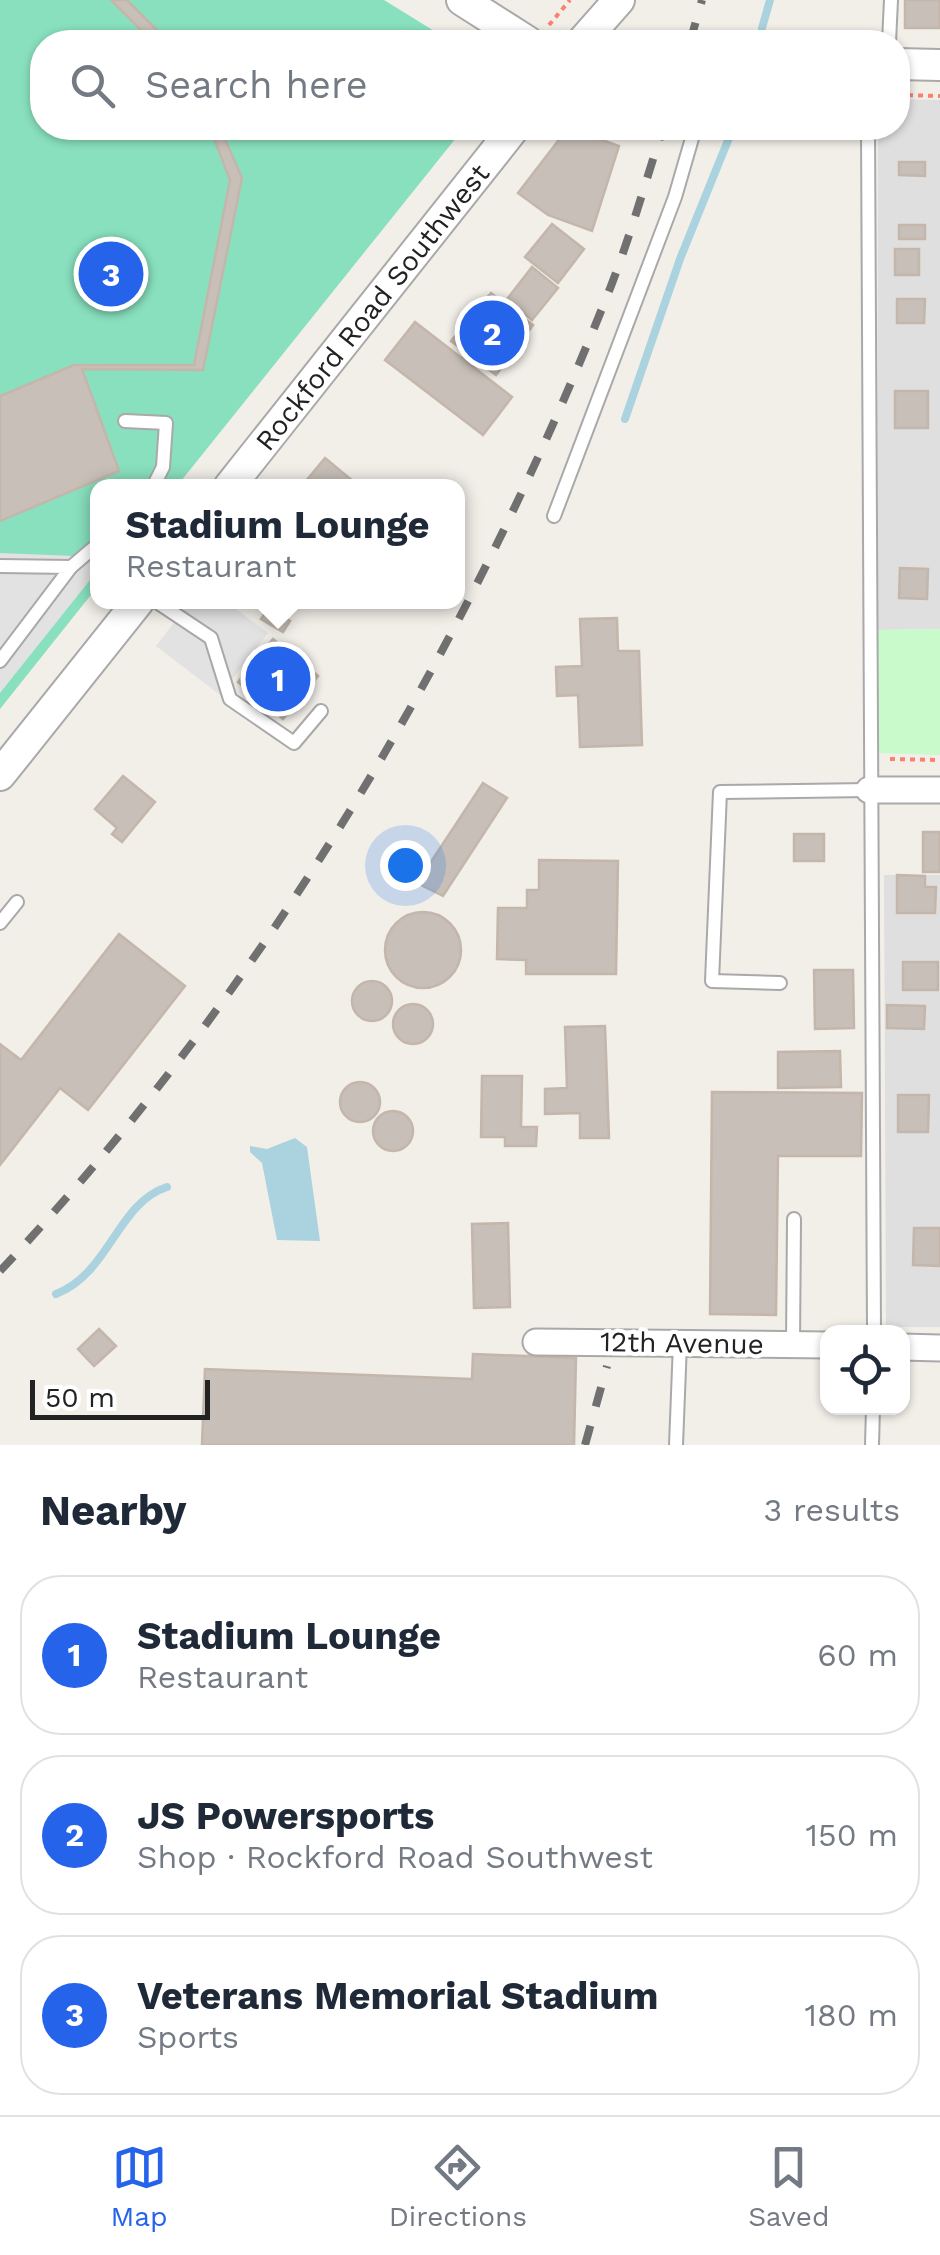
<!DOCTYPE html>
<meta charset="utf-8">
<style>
:root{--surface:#fff;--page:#f6f6f7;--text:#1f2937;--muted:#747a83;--line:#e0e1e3;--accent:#2563eb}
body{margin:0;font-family:"Work Sans",sans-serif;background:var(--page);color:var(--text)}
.controls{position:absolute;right:30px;bottom:30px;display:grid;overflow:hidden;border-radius:20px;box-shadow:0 2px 8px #0004}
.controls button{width:90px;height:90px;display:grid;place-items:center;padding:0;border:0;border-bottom:2px solid var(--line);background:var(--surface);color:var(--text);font:50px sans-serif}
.scale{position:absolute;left:30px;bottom:25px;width:180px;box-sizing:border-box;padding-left:10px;border:5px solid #222;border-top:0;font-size:28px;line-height:35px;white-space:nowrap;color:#222;-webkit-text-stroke:8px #fff;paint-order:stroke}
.you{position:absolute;left:405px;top:865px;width:35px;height:35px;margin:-25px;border:8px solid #fff;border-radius:50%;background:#1a73e8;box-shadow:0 0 0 15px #1a73e833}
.badge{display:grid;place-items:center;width:65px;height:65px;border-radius:50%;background:var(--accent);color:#fff;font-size:32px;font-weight:700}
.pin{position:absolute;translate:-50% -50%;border:5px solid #fff;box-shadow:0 2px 10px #0006}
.popup{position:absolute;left:90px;top:479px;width:375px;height:130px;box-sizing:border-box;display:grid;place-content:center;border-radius:20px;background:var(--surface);filter:drop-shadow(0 2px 8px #0005);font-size:32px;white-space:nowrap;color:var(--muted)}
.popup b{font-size:38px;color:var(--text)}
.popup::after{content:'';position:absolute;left:50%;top:100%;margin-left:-20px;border:20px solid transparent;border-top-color:var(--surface)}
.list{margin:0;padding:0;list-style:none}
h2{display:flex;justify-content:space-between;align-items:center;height:130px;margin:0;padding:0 40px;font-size:42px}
h2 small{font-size:32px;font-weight:400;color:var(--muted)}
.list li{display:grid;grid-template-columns:65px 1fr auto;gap:30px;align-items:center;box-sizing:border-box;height:160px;margin:0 20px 20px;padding:0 20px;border:2px solid var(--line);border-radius:40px}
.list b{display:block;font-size:38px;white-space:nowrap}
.list p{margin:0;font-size:32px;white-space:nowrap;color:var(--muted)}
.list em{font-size:32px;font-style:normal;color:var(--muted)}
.icon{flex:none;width:55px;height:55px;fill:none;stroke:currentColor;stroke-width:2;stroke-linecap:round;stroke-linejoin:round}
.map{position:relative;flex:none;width:940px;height:1445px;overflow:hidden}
.search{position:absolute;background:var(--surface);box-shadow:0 2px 8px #0004;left:30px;right:30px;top:30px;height:110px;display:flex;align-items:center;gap:25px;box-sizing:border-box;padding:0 35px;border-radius:40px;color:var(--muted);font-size:38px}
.sheet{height:670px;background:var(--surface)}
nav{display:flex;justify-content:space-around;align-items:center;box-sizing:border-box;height:140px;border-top:2px solid var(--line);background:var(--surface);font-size:28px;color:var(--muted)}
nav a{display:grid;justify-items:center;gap:5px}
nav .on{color:var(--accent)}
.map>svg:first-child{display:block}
</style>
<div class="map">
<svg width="940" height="1445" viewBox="0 0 940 1445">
<rect width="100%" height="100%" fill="#f2efe9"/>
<g fill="#e0dfdf">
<path d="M 898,99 L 940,100 L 940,629 L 877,630 L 878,128 L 898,128 Z"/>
<path d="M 884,875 L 940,875 L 940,1327 L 886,1327 Z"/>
</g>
<path fill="#c8facc" d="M 940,629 L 940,755 L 878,753 L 877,630 Z"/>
<path fill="#88e0be" d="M 0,0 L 384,0 L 452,42 L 42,42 L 42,128 L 464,128 L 177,486 L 98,487 L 98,586 L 0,709 Z"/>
<g fill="#e2e2e2">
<path d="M 0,553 L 98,557 L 98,570 L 0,693 Z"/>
<path d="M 190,602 L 227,602 L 268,633 L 220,695 L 156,646 Z"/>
</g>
<path fill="#aad3df" d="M 295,1138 L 307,1147 L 320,1241 L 277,1240 L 262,1163 L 250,1152 L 250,1146 L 267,1149 Z"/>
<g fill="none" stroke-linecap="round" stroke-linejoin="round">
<g stroke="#aad3df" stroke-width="8">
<path d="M 762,28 L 770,0"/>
<path d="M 625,419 L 680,259 L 733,128"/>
<path d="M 56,1294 C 110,1273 117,1203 167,1187"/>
</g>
</g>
<g fill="#c7bfb8" stroke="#c4b6ab" stroke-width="2.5">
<path d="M 111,0 L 127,0 L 169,42 L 153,42 Z"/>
<rect x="905" y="0" width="35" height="28"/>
<path d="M 210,128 L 220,128 L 242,178 L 203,370 L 82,369 L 119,471 L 0,521 L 0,396 L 74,365 L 194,365 L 230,180 Z"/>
<path d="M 568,128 L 579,132 L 580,128 L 598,128 L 594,137 L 619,146 L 592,231 L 548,215 L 518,193 Z"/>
<path d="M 899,162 L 925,162 L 925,176 L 899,175 Z"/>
<path d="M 552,224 L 584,249 L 558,283 L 525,257 Z"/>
<rect x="899" y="225" width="26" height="14"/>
<rect x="895" y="249" width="24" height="26"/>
<path d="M 532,267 L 558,288 L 532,320 L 507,299 Z"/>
<path d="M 491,293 L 533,325 L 496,375 L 451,341 Z"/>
<path d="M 897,299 L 925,299 L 924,323 L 897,323 Z"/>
<path d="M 415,322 L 512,397 L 483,435 L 385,360 Z"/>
<rect x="895" y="391" width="33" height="37"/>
<path d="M 325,458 L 360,487 L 301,487 Z"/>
<path d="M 900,568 L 928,569 L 927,599 L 899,598 Z"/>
<path d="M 268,608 L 290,621 L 283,632 L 261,619 Z"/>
<path d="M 617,618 L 618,651 L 639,651 L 642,745 L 580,747 L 578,695 L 557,696 L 556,667 L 582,666 L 580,619 Z"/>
<path d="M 273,639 L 318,676 L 283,719 L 238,682 Z"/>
<path d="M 123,776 L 155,802 L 122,842 L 112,834 L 117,828 L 95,809 Z"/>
<path d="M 483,783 L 507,798 L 443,896 L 417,883 Z"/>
<rect x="923" y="832" width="17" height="40"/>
<rect x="794" y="834" width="30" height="27"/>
<path d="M 539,860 L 618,861 L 616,974 L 526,974 L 526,960 L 497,959 L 498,908 L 527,908 L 527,890 L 539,890 Z"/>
<path d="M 897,875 L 925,876 L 925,887 L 936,887 L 935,913 L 897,913 Z"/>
<circle cx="423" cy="950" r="38"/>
<path d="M 119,934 L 185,986 L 88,1110 L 60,1088 L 0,1165 L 0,1044 L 21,1060 Z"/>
<rect x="903" y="962" width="35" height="28"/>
<path d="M 814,970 L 853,970 L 854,1028 L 815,1029 Z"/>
<circle cx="372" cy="1001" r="20"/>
<circle cx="413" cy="1024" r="20"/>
<path d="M 887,1005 L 925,1006 L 924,1029 L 887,1028 Z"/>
<path d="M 605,1026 L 609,1138 L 580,1138 L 580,1113 L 545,1114 L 545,1089 L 567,1088 L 565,1027 Z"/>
<path d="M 840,1051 L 841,1087 L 778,1088 L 778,1052 Z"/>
<path d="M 482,1076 L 522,1076 L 521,1127 L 537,1127 L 536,1146 L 505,1146 L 505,1137 L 481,1137 Z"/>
<circle cx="360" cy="1102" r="20"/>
<path d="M 712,1092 L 862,1093 L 861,1156 L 778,1156 L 776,1315 L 710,1314 Z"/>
<path d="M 898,1095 L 929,1095 L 928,1132 L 898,1132 Z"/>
<circle cx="393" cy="1131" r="20"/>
<path d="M 508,1223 L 510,1307 L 474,1308 L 472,1224 Z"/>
<path d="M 914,1228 L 940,1228 L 940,1266 L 913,1265 Z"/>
<path d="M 99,1329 L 116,1346 L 94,1366 L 78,1349 Z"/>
<path d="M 473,1354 L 576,1358 L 574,1445 L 202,1445 L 205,1369 L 472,1379 Z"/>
</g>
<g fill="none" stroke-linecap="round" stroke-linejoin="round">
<g stroke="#a9a9a9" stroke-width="16">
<g id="service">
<path d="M 889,42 L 891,0"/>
<path d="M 868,128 L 874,1332"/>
<path d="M 125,421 L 166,423 L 163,467 L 153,487"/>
<path d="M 554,516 L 675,197 L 695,128"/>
<path d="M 0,566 L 71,567 L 0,661"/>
<path d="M 71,567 L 98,544"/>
<path d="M 157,602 L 211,638 L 230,699 L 294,743 L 321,711"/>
<path d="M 0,923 L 17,902"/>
<path d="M 780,983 L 712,981 L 720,792 L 869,790"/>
<path d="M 793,1345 L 794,1219"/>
<path d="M 676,1445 L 680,1343"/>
<path d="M 872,1445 L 873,1408"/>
</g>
</g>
<g stroke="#a9a9a9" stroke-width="29">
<g id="minor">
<path d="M 869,790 L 940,790"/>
<path d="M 536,1342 L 828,1345"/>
<path d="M 902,1347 L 940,1348"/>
</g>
</g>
<g stroke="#a9a9a9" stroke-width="34">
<g id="tertiary">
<path d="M 462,0 L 528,42"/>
<path d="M 582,42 L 619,0"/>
<path d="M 898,64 L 940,65"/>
<path id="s1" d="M 229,487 L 514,128"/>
<path d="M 0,775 L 138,602"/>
</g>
</g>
<g stroke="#fa8072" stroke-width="4" stroke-dasharray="5 5" stroke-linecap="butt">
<path d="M 549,25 L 570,0"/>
<path d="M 898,95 L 940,96"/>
<path d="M 890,759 L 940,760"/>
</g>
<use href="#service" stroke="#fff" stroke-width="12"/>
<use href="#minor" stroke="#fff" stroke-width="25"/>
<use href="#tertiary" stroke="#fff" stroke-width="30"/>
<g stroke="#707070" stroke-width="8" stroke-dasharray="20 20" stroke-linecap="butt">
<path d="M 690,42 L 702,0"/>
<path d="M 0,1271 C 266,989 469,645 611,286 C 631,234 646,180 663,128"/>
<path d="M 585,1445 L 607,1366"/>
</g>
</g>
<g text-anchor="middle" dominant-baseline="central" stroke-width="8" stroke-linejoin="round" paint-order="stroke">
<g font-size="28" fill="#222" stroke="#fff">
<text stroke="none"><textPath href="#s1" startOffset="230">Rockford Road Southwest</textPath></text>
<text transform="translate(682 1343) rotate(1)">12th Avenue</text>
</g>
</g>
</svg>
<div class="controls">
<button><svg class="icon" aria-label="locate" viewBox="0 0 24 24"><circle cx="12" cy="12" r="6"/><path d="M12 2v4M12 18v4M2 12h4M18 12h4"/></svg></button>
</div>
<div class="scale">50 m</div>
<div class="you"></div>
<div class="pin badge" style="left:278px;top:679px">1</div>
<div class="popup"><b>Stadium Lounge</b>Restaurant</div>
<div class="pin badge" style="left:492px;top:333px">2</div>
<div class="pin badge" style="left:111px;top:274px">3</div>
<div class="search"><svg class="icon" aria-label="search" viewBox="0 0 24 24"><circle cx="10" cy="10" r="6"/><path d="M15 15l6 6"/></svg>Search here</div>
</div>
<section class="sheet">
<h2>Nearby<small>3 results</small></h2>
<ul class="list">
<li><span class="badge">1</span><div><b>Stadium Lounge</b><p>Restaurant</p></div><em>60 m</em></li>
<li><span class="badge">2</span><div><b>JS Powersports</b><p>Shop · Rockford Road Southwest</p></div><em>150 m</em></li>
<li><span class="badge">3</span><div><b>Veterans Memorial Stadium</b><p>Sports</p></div><em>180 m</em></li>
</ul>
</section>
<nav>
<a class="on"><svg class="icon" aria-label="map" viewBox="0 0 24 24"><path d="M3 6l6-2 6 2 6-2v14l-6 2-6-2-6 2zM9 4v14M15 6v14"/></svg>Map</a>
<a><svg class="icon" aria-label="directions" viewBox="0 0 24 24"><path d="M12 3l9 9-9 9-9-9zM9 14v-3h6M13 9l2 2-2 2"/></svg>Directions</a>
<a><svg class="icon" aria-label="saved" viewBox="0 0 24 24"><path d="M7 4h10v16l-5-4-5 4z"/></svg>Saved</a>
</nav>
